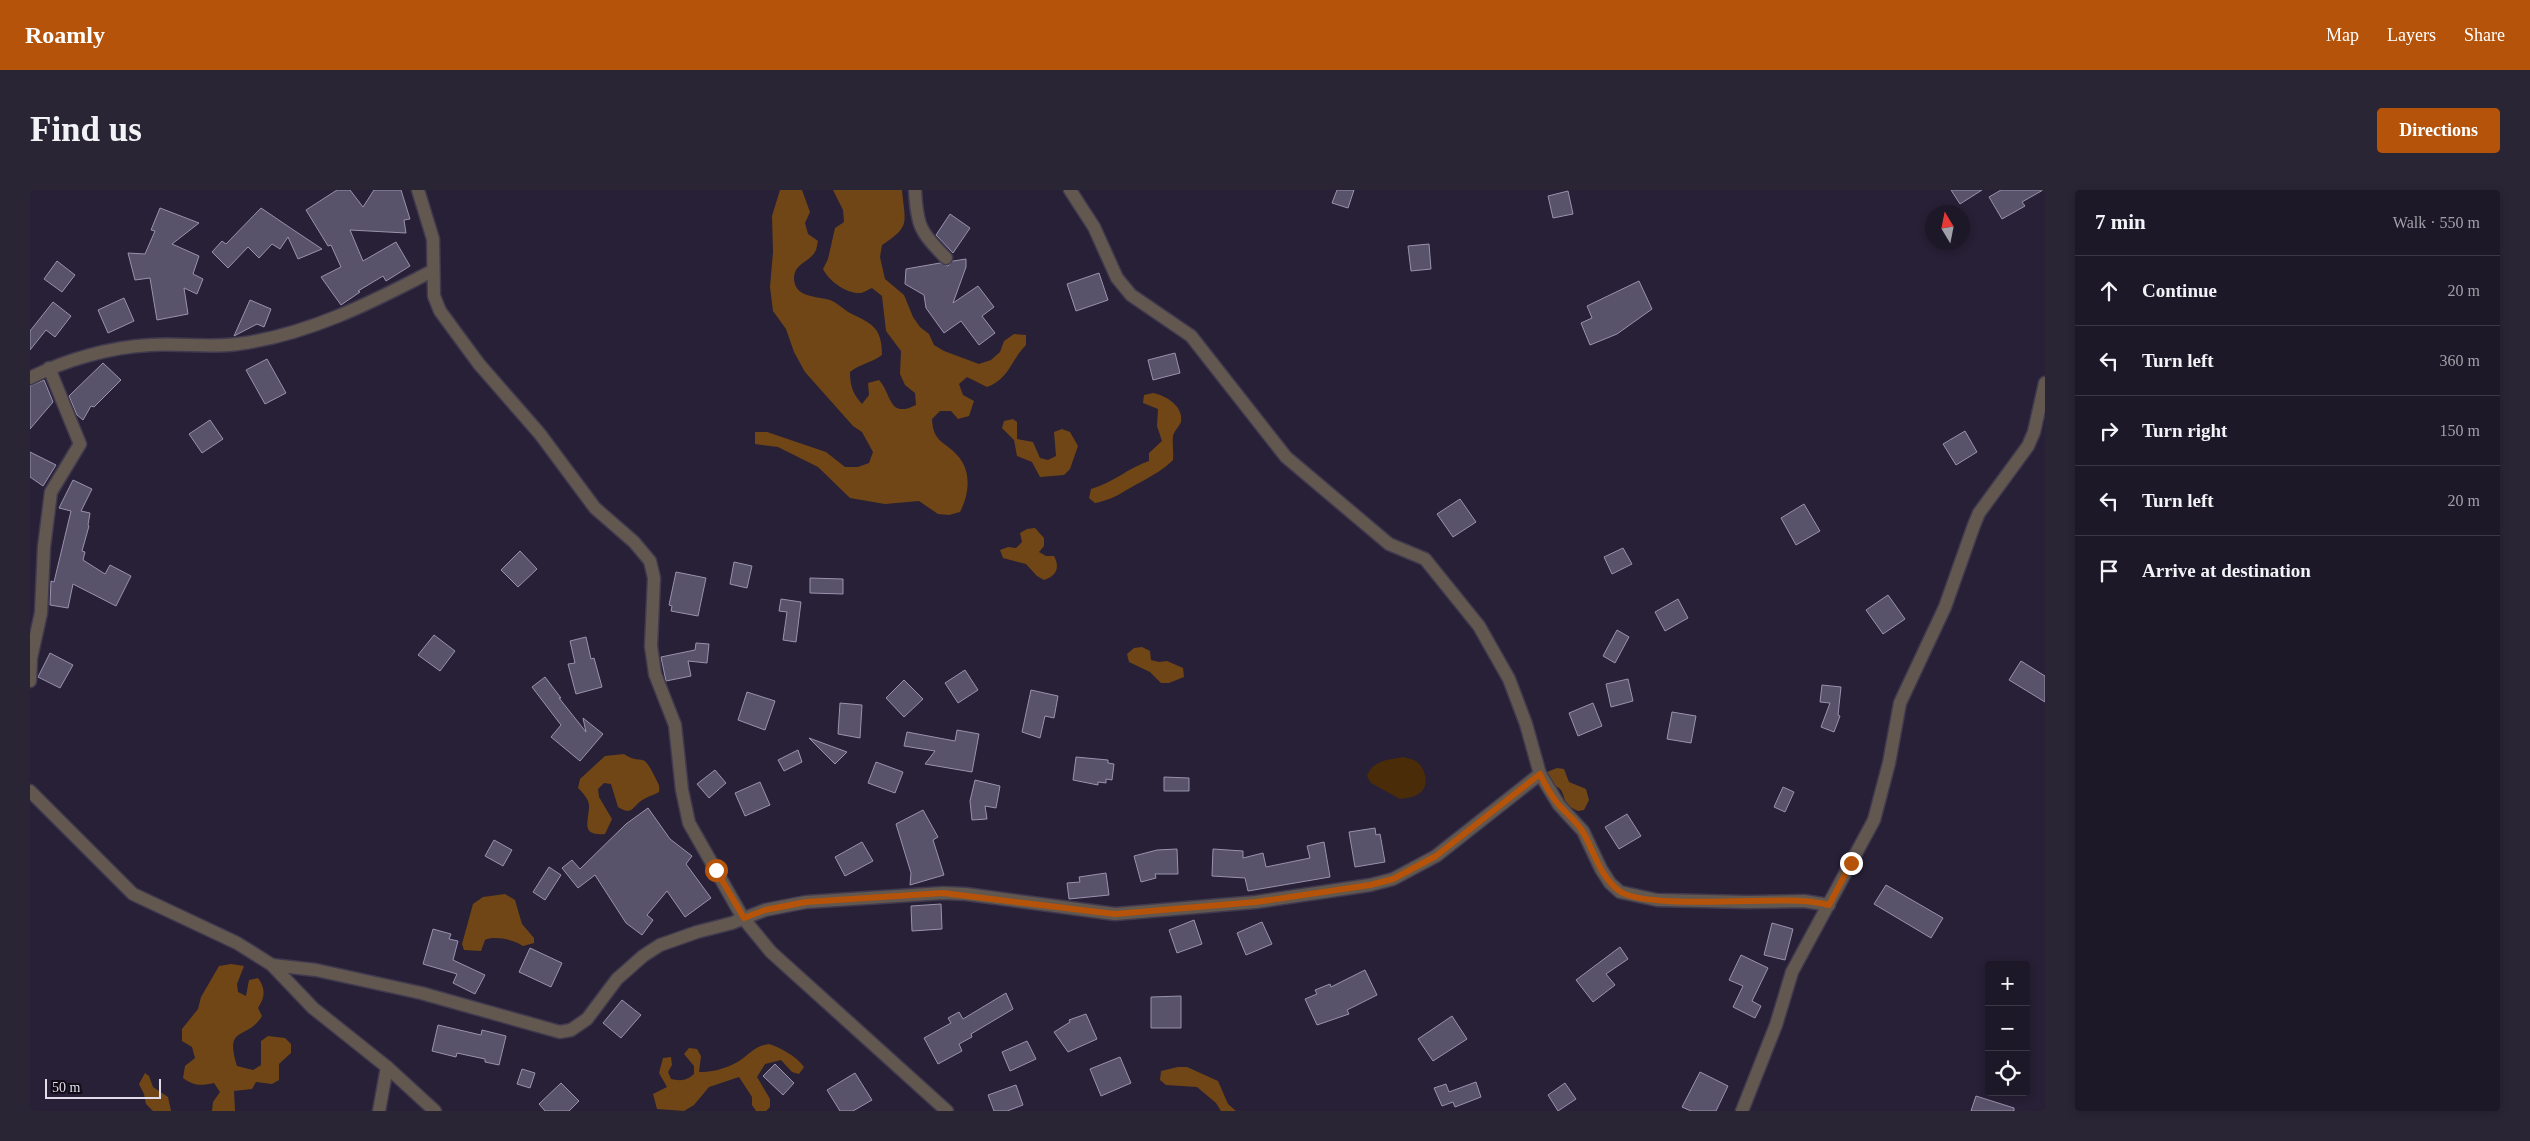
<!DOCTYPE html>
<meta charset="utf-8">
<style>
:root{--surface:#1d1828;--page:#2a2534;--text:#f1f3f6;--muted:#a0a0a8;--line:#3b3745;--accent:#b45309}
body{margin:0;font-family:Georgia,serif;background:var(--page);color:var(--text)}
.controls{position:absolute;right:15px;bottom:15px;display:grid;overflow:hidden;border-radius:5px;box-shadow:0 2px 8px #0003}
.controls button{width:45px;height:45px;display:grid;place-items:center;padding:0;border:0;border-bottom:1px solid var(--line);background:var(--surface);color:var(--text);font:25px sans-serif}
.compass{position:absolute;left:1895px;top:15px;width:45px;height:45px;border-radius:50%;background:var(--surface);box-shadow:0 2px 8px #0003;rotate:350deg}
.scale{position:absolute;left:15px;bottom:12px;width:116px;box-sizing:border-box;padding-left:5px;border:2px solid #e0dceb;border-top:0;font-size:14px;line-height:18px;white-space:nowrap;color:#e0dceb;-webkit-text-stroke:4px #0f0c16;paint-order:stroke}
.stop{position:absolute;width:15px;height:15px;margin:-11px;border:4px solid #b45309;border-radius:50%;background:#fff}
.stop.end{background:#b45309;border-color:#fff;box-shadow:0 1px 5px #0008}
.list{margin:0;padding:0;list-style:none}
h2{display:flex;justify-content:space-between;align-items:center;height:65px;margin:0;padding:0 20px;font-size:21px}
h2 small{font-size:16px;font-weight:400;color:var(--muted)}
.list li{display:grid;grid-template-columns:32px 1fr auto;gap:15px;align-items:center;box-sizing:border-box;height:70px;padding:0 20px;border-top:1px solid var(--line)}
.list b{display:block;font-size:19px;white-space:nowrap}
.list em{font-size:16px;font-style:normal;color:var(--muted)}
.icon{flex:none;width:28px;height:28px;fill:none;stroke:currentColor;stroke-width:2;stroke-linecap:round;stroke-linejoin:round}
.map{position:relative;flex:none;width:2015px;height:921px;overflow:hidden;border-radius:5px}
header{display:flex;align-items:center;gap:30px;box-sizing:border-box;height:70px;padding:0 25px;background:var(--accent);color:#fff}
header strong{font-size:24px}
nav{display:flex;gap:28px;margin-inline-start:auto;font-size:18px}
.intro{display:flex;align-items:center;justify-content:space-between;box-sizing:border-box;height:120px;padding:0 30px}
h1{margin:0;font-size:35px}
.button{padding:12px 22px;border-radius:5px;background:var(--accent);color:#fff;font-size:18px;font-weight:700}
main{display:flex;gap:30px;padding:0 30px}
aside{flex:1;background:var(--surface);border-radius:5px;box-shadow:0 2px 8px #0003}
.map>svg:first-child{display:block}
</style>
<header>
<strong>Roamly</strong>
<nav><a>Map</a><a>Layers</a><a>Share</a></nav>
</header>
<div class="intro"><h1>Find us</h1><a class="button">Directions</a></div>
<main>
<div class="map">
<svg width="2015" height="921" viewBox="0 0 2015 921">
<rect width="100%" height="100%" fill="#272036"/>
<path fill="#4a2c09" d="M 1373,567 C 1377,568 1381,569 1384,570 C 1394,575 1400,592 1392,601 C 1387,607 1377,608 1370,609 L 1341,593 L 1337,586 C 1343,570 1358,570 1373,567 Z"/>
<g fill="#704616">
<path d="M 750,0 L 772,0 L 780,22 L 775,33 L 778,44 L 788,51 C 787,54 787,59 785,62 C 778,73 765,73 764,88 C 764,108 787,106 800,110 C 808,113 813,119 820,123 C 842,134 852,137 852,165 C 841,173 830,174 820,182 C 820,196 823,204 832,214 L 839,205 L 838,193 L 849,190 C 862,204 858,229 886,215 L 885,203 L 875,195 L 870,184 L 871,161 L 856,141 L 852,106 L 842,98 C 839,99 835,102 831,103 C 816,104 799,91 793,79 L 798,69 L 805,38 L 814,32 L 813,20 L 803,0 L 872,0 C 875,33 881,36 852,55 L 850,67 L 855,89 L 874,105 L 883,127 L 890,137 L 899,144 L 904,155 L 914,161 L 949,174 L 961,170 L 970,162 L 974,151 L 984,144 L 996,145 L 996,155 C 980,171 980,188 957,197 L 937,187 L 929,194 L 933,205 L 944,211 L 939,226 L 928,229 L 921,221 L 910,221 L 902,229 C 903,253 915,251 928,266 C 942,282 939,305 930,322 L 919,325 L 908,324 L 889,311 L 855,314 L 820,308 L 788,277 L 748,257 L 725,254 L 725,242 L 737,242 L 796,262 L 815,277 L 828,277 L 839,273 L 843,262 L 832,242 L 823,236 L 775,182 L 764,162 L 756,139 L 743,121 L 740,97 L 743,62 L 742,26 Z"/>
<path d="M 1123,203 C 1135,205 1154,216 1151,232 C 1149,237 1144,241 1143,246 C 1142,253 1144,262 1143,270 C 1133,280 1123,285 1111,292 C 1093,301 1086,309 1065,313 L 1059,308 L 1061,299 C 1083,293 1098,278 1119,271 L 1119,263 L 1132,251 L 1127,236 L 1128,219 L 1113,213 L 1114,205 Z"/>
<path d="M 983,229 L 987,232 L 987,249 L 1003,252 L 1010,268 L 1018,270 L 1026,266 L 1024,242 L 1032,239 L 1040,242 L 1048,256 L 1040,279 L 1034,285 L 1010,287 L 1002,272 L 987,266 L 984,250 L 972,238 L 974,231 Z"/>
<path d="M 1005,338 L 1014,348 L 1014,356 L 1009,362 L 1016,366 L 1024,366 C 1030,377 1027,386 1014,390 L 1007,386 L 996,374 L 973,368 L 970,360 L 978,357 L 986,358 L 992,352 L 990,343 L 997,339 Z"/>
<path d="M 1112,457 L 1120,461 L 1121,470 L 1129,472 L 1137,471 L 1153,478 L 1154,487 L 1139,493 L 1131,493 L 1120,482 L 1099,472 L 1097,464 L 1104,458 Z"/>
<path d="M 594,564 C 614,577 611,559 625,587 C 628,594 630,594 629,602 C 624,605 619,606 614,609 C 602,615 604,627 588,617 L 581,594 L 574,593 L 568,599 L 569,607 L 582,629 L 575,644 C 551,646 558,633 559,618 C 560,610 553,603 548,598 L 550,589 L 575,566 Z"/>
<path d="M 1527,578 L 1534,579 L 1539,592 L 1556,599 L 1559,610 L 1554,620 L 1548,621 L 1538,616 C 1532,608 1535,597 1523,596 L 1516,588 L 1517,582 Z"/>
<path d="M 475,704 L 485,710 L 492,734 L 504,748 L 504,753 L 493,756 C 485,750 464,745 455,750 L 451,761 L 434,760 L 432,754 L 443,714 L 453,707 Z"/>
<path d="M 201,774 L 214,776 L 207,794 L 208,802 L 216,806 L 219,790 L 228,788 C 236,799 235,807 228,818 L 232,826 C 217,851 194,834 207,876 L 223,880 L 231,875 L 231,851 L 238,846 L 255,848 L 261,854 L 261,863 L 249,874 L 249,890 L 242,894 L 226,892 L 222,899 L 204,901 L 205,921 L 182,921 L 183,912 L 190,902 L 184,893 C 171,896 164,896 153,888 L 155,876 L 165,868 L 162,857 L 152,851 L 152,839 L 168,819 L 171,807 L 189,776 Z"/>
<path d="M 739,854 C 750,857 767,867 774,877 L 769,884 L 762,882 L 751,870 L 735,874 L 727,887 L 740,909 L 740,917 L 736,921 L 726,921 L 722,915 L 722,907 L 709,887 L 679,897 L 664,915 L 654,921 L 627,919 L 623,904 L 637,897 L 629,883 L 633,868 L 641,867 L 642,875 L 638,882 L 641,889 C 651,891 656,891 664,884 L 664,876 L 654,864 L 659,858 L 667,859 L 671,866 L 669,882 C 682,883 701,877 712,869 C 722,862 725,856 739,854 Z"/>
<path d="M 1148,877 L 1157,877 L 1188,891 L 1198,914 L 1206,921 L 1191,921 L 1186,913 L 1167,897 L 1136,895 L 1130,890 L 1131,881 Z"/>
<path d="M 115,883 L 119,886 L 123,897 L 138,907 L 141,921 L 123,921 L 116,914 L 114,904 L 109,894 Z"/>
</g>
<g fill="#59526b" stroke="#9a92ae">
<path d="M 307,0 L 320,0 L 333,17 L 344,0 L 371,0 L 380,29 L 374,30 L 376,43 L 320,40 L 333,71 L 366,52 L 380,76 L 356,91 L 353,86 L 328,101 L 330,102 L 311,115 L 291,87 L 311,77 L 301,55 L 298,56 L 276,20 Z"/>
<path d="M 1307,0 L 1324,0 L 1318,18 L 1302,13 Z"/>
<path d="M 1921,0 L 1952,0 L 1930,14 Z"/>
<path d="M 1971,0 L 2013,0 L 1992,12 L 1995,16 L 1972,29 L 1959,7 Z"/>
<path d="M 1538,1 L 1543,24 L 1523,28 L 1518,6 Z"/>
<path d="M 130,18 L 169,33 L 142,54 L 169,66 L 163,84 L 173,89 L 167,104 L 154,98 L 158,124 L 127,130 L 120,88 L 105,90 L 98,63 L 115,64 L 125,41 L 121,40 Z"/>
<path d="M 231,18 L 262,39 L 292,59 L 268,69 L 258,47 L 250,59 L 242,54 L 229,68 L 218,57 L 198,78 L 182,62 L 192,51 L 196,54 Z"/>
<path d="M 920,24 L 940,38 L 923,63 L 906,45 Z"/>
<path d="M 1399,54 L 1401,79 L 1381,81 L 1378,56 Z"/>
<path d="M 936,69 L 936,77 L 923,113 L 948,96 L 964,117 L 952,126 L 965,143 L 949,155 L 931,131 L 914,143 L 896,118 L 894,105 L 875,94 L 876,79 L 910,73 L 918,76 L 923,71 Z"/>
<path d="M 27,71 L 45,85 L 32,102 L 14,89 Z"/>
<path d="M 1069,83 L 1078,110 L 1046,121 L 1037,94 Z"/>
<path d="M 1609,91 L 1622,119 L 1587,144 L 1560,155 L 1551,133 L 1562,128 L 1557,116 Z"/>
<path d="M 94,108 L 104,131 L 78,143 L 68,120 Z"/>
<path d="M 220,110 L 241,119 L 234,137 L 227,134 L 204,146 Z"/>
<path d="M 23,112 L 41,126 L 25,147 L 16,140 L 0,160 L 0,141 Z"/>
<path d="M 1145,163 L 1150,183 L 1123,190 L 1118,170 Z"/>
<path d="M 237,169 L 256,203 L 235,214 L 216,180 Z"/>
<path d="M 73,173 L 91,190 L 64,217 L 61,216 L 53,230 L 47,225 L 39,206 Z"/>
<path d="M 14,190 L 23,212 L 0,239 L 0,196 Z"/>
<path d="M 180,230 L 193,249 L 172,263 L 159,244 Z"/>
<path d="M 1935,241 L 1947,262 L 1926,275 L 1913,254 Z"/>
<path d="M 0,262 L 26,275 L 13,296 L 0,287 Z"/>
<path d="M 43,290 L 62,299 L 51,321 L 60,323 L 58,335 L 59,336 L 52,361 L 55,362 L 53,370 L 75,384 L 80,375 L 101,386 L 86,416 L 43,394 L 38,418 L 20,415 L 21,391 L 24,392 L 41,321 L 29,318 Z"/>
<path d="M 1430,309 L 1446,332 L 1423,347 L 1407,324 Z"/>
<path d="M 1774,314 L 1790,341 L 1766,355 L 1751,328 Z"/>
<path d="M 1593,358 L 1602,374 L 1582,384 L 1574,367 Z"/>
<path d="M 490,361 L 507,379 L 488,397 L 471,380 Z"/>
<path d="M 704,372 L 722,376 L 717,398 L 700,394 Z"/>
<path d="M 646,382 L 676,388 L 668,426 L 641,421 L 642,416 L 639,415 Z"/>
<path d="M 780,388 L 813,389 L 813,404 L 780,403 Z"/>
<path d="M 1858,405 L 1875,429 L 1853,444 L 1836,420 Z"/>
<path d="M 751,409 L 771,412 L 766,452 L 753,450 L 757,422 L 749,421 Z"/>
<path d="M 1648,409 L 1658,428 L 1635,441 L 1625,422 Z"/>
<path d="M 1587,440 L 1599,447 L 1585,473 L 1573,466 Z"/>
<path d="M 404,445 L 425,461 L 410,481 L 388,465 Z"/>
<path d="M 556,447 L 561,469 L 564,468 L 572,497 L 546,504 L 538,474 L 545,473 L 540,451 Z"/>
<path d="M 666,453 L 679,454 L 677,473 L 658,471 L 661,486 L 636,491 L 631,467 L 665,460 Z"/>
<path d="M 20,463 L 43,475 L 30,498 L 8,487 Z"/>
<path d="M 1991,471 L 2015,486 L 2015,512 L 1979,490 Z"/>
<path d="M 935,480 L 948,500 L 928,513 L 915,493 Z"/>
<path d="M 515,487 L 531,508 L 529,508 L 556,542 L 553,528 L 573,544 L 550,571 L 521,547 L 531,535 L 502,497 Z"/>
<path d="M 1598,489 L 1603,511 L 1581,517 L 1576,494 Z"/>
<path d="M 874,490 L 893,509 L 874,527 L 856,508 Z"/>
<path d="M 1792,495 L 1811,497 L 1808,525 L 1810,526 L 1804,542 L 1791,537 L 1800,513 L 1790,512 Z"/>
<path d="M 1001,500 L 1028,506 L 1024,528 L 1015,526 L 1010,548 L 992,542 Z"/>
<path d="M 717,502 L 745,511 L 735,540 L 708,530 Z"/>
<path d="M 810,513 L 832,515 L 830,548 L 808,544 Z"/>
<path d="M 1563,513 L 1572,536 L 1548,546 L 1539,523 Z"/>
<path d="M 1642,522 L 1666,526 L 1661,553 L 1637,549 Z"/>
<path d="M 927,540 L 949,544 L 942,582 L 895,574 L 905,561 L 874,556 L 877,542 L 925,551 Z"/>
<path d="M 779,548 L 817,562 L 805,574 Z"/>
<path d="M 768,560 L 772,572 L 754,581 L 748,570 Z"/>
<path d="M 1046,567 L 1078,570 L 1078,573 L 1084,574 L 1082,590 L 1076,589 L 1076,593 L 1068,592 L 1068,595 L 1043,590 Z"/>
<path d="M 846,572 L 873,582 L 865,603 L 838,593 Z"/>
<path d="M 685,580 L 696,593 L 679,608 L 667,594 Z"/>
<path d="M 1134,587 L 1159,588 L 1159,601 L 1134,601 Z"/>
<path d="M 945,590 L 970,596 L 966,618 L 955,616 L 957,629 L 942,630 L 940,611 Z"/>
<path d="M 730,592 L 740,615 L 715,626 L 705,603 Z"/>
<path d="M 1753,597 L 1764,602 L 1755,622 L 1744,617 Z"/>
<path d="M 618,618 L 640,649 L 662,666 L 656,674 L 681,708 L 655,727 L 637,701 L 617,725 L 623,730 L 612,745 L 596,733 L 565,685 L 548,698 L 532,678 L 542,670 L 550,679 L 596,634 Z"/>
<path d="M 893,620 L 908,647 L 903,650 L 914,685 L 880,695 L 881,683 L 866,634 Z"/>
<path d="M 1597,624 L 1611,646 L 1589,659 L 1575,637 Z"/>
<path d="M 1345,638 L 1346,645 L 1350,644 L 1355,672 L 1325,677 L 1319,642 Z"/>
<path d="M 464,650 L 482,660 L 473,676 L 455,666 Z"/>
<path d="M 832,652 L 843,671 L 815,686 L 805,667 Z"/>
<path d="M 1294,652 L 1300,687 L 1218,701 L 1215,688 L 1182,686 L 1183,659 L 1213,661 L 1213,668 L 1233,663 L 1236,677 L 1280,668 L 1277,656 Z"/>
<path d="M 1147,659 L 1148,684 L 1125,684 L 1126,688 L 1111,692 L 1104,666 L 1127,660 Z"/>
<path d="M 519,677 L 531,685 L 515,710 L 503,702 Z"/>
<path d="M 1076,683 L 1079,705 L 1039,709 L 1037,693 L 1050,692 L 1049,687 Z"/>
<path d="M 1856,695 L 1913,728 L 1901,748 L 1844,714 Z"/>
<path d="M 911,714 L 912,739 L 882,741 L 881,716 Z"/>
<path d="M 1164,730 L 1172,754 L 1147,763 L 1139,740 Z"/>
<path d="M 1232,732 L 1242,754 L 1216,765 L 1207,743 Z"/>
<path d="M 1742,733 L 1763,739 L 1755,770 L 1734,765 Z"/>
<path d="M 403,739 L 421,744 L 419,749 L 428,751 L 423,770 L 455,785 L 445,804 L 423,793 L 427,784 L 393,774 Z"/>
<path d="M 1590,757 L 1598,769 L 1576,784 L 1585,795 L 1563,812 L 1546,790 Z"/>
<path d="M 500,758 L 532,773 L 521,797 L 489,782 Z"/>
<path d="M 1711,765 L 1738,778 L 1722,811 L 1731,816 L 1725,828 L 1703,817 L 1713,796 L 1699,790 Z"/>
<path d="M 1335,780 L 1347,805 L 1317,820 L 1319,824 L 1287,835 L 1275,809 L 1287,804 L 1285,800 L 1300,794 L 1301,797 Z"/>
<path d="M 976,803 L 983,819 L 941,844 L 942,847 L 929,854 L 932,861 L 908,874 L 894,848 L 921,833 L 918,828 L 929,822 L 933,829 Z"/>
<path d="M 1151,806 L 1151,838 L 1121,838 L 1121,807 Z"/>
<path d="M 592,810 L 611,825 L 591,848 L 573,833 Z"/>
<path d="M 1056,824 L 1067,849 L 1038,862 L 1024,842 L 1040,832 L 1039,830 Z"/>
<path d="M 1422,826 L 1437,849 L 1403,871 L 1388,849 Z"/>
<path d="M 408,835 L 451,845 L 452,840 L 476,846 L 469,875 L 455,872 L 455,869 L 427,863 L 426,867 L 402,861 Z"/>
<path d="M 997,851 L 1006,869 L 980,881 L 972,862 Z"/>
<path d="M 1090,867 L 1101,893 L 1071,906 L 1060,879 Z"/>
<path d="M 745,874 L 764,893 L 753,905 L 733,886 Z"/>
<path d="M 492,879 L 505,883 L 500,898 L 487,894 Z"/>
<path d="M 1670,882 L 1698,896 L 1686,921 L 1661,921 L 1652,917 Z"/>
<path d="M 825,883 L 842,910 L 823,921 L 810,921 L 797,900 Z"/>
<path d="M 1446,892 L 1451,907 L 1425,917 L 1423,912 L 1412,916 L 1404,898 L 1416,894 L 1419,902 Z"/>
<path d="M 531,893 L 549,911 L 539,921 L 515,921 L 509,914 Z"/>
<path d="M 1535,893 L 1546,909 L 1528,921 L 1518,905 Z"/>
<path d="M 986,895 L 993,915 L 977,921 L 964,921 L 958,905 Z"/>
<path d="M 1946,906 L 1984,918 L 1984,921 L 1941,921 Z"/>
</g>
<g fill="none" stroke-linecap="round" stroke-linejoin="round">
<g stroke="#413a4f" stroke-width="15">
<g id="street">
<path d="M 388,0 L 403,49 L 404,106 L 410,121 L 449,174 L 510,244 L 565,318 L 604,352 L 620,371 L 624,388 L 621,456 L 625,484 L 645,535 L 652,600 L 659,633 L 713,728 L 741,762 L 917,921"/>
<path d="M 885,0 C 887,36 890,42 916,68"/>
<path d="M 1040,0 L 1064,37 L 1087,88 L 1101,105 L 1161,146 L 1256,267 L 1359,354 L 1395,369 L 1449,436 L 1479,489 L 1496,534 L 1510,584 L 1529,615 L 1553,641 L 1571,679 L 1580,693 L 1590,702 L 1627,710 L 1717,712 L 1774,711 L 1799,715"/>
<path d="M 0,188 C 35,170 80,157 120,155 C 149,153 179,158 208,154 C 277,145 341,113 402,81"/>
<path d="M 0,491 L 1,468 L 11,423 L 14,357 L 21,302 L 50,254 L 19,178"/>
<path d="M 0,601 L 103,704 L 207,753 L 242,775 L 283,818 L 357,877 L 405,921"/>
<path d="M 242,775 L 286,780 L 391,803 L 530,842 L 541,840 L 557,829 L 587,789 L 613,766 L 630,755 L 667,742 L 702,733 L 735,720 L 776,712 L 913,703 L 936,704 L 1085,724 L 1226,712 L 1340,695 L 1363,689 L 1406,666 L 1510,584"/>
<path d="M 349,921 L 357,877"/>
<path d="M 1712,921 L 1746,835 L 1762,782 L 1844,630 L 1859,573 L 1870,513 L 1915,417 L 1944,335 L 1949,323 L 1998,256 L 2004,242 L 2015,193"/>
</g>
</g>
<use href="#street" stroke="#62584f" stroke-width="12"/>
</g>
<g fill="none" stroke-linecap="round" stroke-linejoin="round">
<path stroke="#b45309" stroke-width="6" d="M 686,680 L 714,728 L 735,720 L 776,712 L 913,703 L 1085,724 L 1226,712 L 1340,695 L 1363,689 L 1406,666 L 1510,584 C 1515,595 1521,605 1528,614 C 1535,622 1544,629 1551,639 C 1564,659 1568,684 1588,700 C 1612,720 1736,708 1772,711 C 1781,711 1790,713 1799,715 L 1821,673"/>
</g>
</svg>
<div class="controls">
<button>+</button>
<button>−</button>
<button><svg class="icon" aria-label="locate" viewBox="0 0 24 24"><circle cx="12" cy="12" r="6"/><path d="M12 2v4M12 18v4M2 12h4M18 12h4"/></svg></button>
</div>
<svg class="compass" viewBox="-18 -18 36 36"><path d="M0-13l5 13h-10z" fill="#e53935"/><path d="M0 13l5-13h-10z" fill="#a0a0a8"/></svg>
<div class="scale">50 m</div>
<div class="stop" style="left:686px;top:680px"></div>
<div class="stop end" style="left:1821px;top:673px"></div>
</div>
<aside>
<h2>7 min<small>Walk · 550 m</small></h2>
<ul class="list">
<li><svg class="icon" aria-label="ahead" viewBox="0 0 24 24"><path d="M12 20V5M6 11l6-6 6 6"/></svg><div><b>Continue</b></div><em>20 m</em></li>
<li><svg class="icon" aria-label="left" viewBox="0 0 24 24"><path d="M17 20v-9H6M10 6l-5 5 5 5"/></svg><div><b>Turn left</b></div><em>360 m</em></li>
<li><svg class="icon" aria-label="right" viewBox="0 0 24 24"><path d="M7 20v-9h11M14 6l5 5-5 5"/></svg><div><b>Turn right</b></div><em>150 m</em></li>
<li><svg class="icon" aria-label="left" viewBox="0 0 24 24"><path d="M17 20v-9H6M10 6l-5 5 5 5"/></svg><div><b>Turn left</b></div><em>20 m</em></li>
<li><svg class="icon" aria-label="arrive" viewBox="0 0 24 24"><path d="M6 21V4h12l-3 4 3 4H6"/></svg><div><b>Arrive at destination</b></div></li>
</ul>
</aside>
</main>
